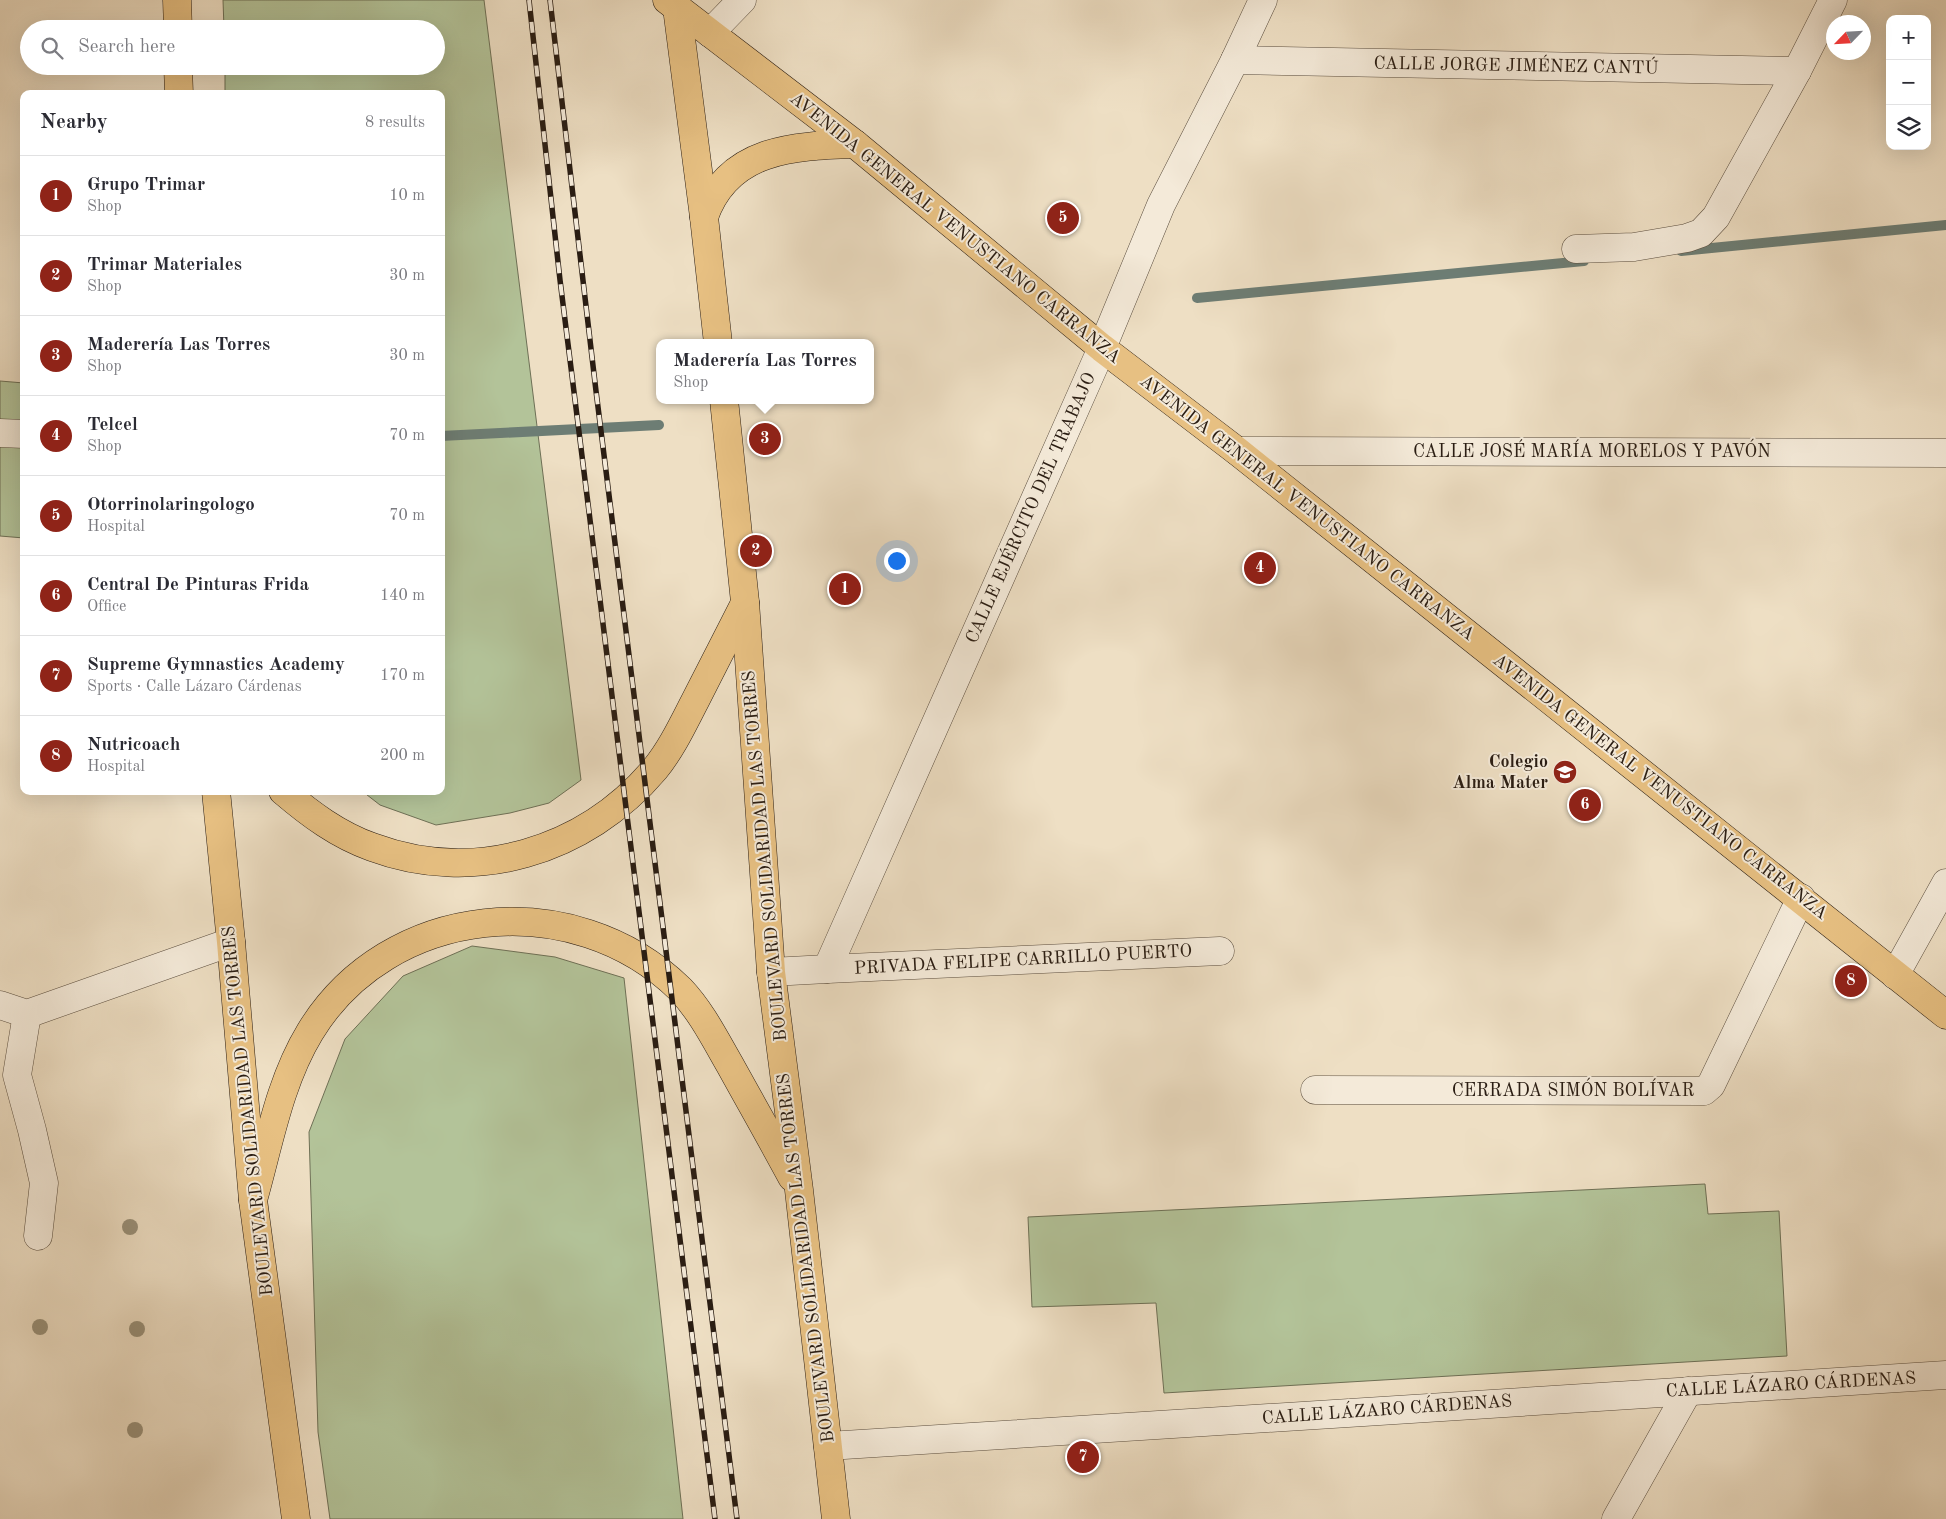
<!DOCTYPE html>
<meta charset="utf-8">
<style>
:root{--surface:#fff;--page:#f2f2f3;--text:#2b2b33;--muted:#7c7c81;--line:#e1e1e2;--accent:#8f2418}
body{margin:0;font-family:"Old Standard TT",serif;background:var(--page);color:var(--text)}
.controls{position:absolute;right:15px;top:15px;display:grid;overflow:hidden;border-radius:10px;box-shadow:0 5px 20px #0002}
.controls button{width:45px;height:45px;display:grid;place-items:center;padding:0;border:0;border-bottom:1px solid var(--line);background:var(--surface);color:var(--text);font:25px sans-serif}
.compass{position:absolute;left:1826px;top:15px;width:45px;height:45px;border-radius:50%;background:var(--surface);box-shadow:0 5px 20px #0002;rotate:245deg}
.you{position:absolute;left:896px;top:560px;width:18px;height:18px;margin:-12px;border:4px solid #fff;border-radius:50%;background:#1a73e8;box-shadow:0 0 0 8px #1a73e833}
.badge{display:grid;place-items:center;width:32px;height:32px;border-radius:50%;background:var(--accent);color:#fff;font-size:16px;font-weight:700}
.pin{position:absolute;translate:-50% -50%;border:2px solid #fff;box-shadow:0 1px 5px #0006}
.popup{position:absolute;left:656px;top:339px;width:218px;height:65px;box-sizing:border-box;display:grid;place-content:center;border-radius:10px;background:var(--surface);filter:drop-shadow(0 1px 4px #0005);font-size:16px;white-space:nowrap;color:var(--muted)}
.popup b{font-size:19px;color:var(--text)}
.popup::after{content:'';position:absolute;left:50%;top:100%;margin-left:-10px;border:10px solid transparent;border-top-color:var(--surface)}
.list{margin:0;padding:0;list-style:none}
h2{display:flex;justify-content:space-between;align-items:center;height:65px;margin:0;padding:0 20px;font-size:21px}
h2 small{font-size:16px;font-weight:400;color:var(--muted)}
.list li{display:grid;grid-template-columns:32px 1fr auto;gap:15px;align-items:center;box-sizing:border-box;height:80px;padding:0 20px;border-top:1px solid var(--line)}
.list b{display:block;font-size:19px;white-space:nowrap}
.list p{margin:0;font-size:16px;white-space:nowrap;color:var(--muted)}
.list em{font-size:16px;font-style:normal;color:var(--muted)}
.icon{flex:none;width:28px;height:28px;fill:none;stroke:currentColor;stroke-width:2;stroke-linecap:round;stroke-linejoin:round}
.map{position:relative;flex:none;width:1946px;height:1519px;overflow:hidden}
.search{position:absolute;background:var(--surface);box-shadow:0 5px 20px #0002;left:20px;top:20px;width:425px;height:55px;display:flex;align-items:center;gap:12px;box-sizing:border-box;padding:0 18px;border-radius:28px;color:var(--muted);font-size:19px}
.panel{position:absolute;background:var(--surface);box-shadow:0 5px 20px #0002;left:20px;top:90px;width:425px;height:705px;border-radius:10px}
.map>svg:first-child{display:block}
</style>
<div class="map">
<svg width="1946" height="1519" viewBox="0 0 1946 1519">
<rect width="100%" height="100%" fill="#eedfc4"/>
<filter id="stains"><feTurbulence type="fractalNoise" baseFrequency=".004" numOctaves="4"/><feColorMatrix values="0 0 0 0 .2 0 0 0 0 .09 0 0 0 0 .02 0 0 0 .5 -.17"/></filter>
<radialGradient id="worn" r=".72"><stop offset=".6" stop-color="#630" stop-opacity="0"/><stop offset="1" stop-color="#630" stop-opacity=".3"/></radialGradient>
<g fill="#b3c399" stroke="#6e7056">
<path d="M 223,0 L 484,0 L 581,780 L 549,803 L 510,813 L 436,825 L 380,805 L 362,791 L 441,791 L 441,94 L 225,94 L 225,66 L 436,66 L 436,29 L 224,29 Z"/>
<path d="M 0,381 L 24,383 L 24,538 L 0,536 Z"/>
<path d="M 472,946 L 555,957 L 624,978 L 683,1519 L 330,1519 L 318,1432 L 309,1132 L 345,1039 L 403,976 Z"/>
<path d="M 1705,1184 L 1708,1214 L 1779,1211 L 1787,1356 L 1164,1393 L 1156,1303 L 1032,1307 L 1028,1217 Z"/>
</g>
<g fill="none" stroke-linecap="round" stroke-linejoin="round">
<g stroke="#6d7d74" stroke-width="10">
<path d="M 1681,251 L 1946,225"/>
<path d="M 1197,298 L 1584,261"/>
<path d="M 441,436 L 659,425"/>
</g>
<g stroke="#5b4e3f" stroke-width="29">
<g id="minor">
<path d="M 710,33 L 742,0"/>
<path d="M 1235,60 L 1797,71"/>
<path d="M 1576,249 L 1634,247 L 1687,238 L 1701,233 L 1716,217 L 1797,71 L 1833,0"/>
<path d="M 0,433 L 24,434"/>
<path d="M 1237,451 L 1946,453"/>
<path d="M 827,969 L 1220,951"/>
<path d="M 771,972 L 827,969 L 1102,348 L 1161,205 L 1235,60 L 1263,0"/>
<path d="M 1895,975 L 1946,883"/>
<path d="M 0,1005 L 27,1014 L 231,942"/>
<path d="M 27,1014 L 17,1075 L 32,1130 L 44,1183 L 38,1236"/>
<path d="M 1315,1090 L 1704,1091 L 1711,1085 L 1801,898"/>
<path d="M 828,1446 L 1946,1375"/>
<path d="M 1616,1519 L 1688,1391"/>
</g>
</g>
<g stroke="#2a1d13" stroke-width="29">
<g id="major">
<path d="M 177,0 L 178,29"/>
<path d="M 667,0 L 855,144 L 1102,348 L 1237,451 L 1946,1015"/>
<path d="M 676,0 L 704,217 L 718,343"/>
<path d="M 178,66 L 179,94"/>
<path d="M 704,217 C 728,148 794,146 855,144"/>
<path d="M 724,400 L 745,602 L 771,972 L 799,1190 L 836,1519"/>
<path d="M 216,791 L 231,942 L 253,1200 L 296,1519"/>
<path d="M 283,791 C 310,814 338,835 372,847 C 474,885 585,852 655,769 C 672,748 683,724 695,701 C 712,668 728,636 745,603"/>
<path d="M 253,1200 C 269,1144 279,1083 310,1032 C 388,903 574,885 680,989 C 701,1011 715,1039 730,1065 C 751,1103 772,1140 792,1177"/>
</g>
</g>
<use href="#minor" stroke="#f4ead9" stroke-width="28"/>
<use href="#major" stroke="#e7c082" stroke-width="28"/>
<g stroke="#2a1d13" stroke-width="5.5">
<g id="rail">
<path d="M 529,0 L 560,280 L 715,1519"/>
<path d="M 550,0 L 596,391 L 737,1519"/>
</g>
</g>
<use href="#rail" stroke="#f4ead9" stroke-width="4" stroke-dasharray="11" stroke-linecap="butt"/>
</g>
<g fill="#999079">
<circle cx="130" cy="1227" r="8"/>
<circle cx="40" cy="1327" r="8"/>
<circle cx="137" cy="1329" r="8"/>
<circle cx="135" cy="1430" r="8"/>
</g>
<defs>
<g id="school-disc" transform="scale(1.25)"><circle r="9.5" fill="#8f2418" stroke="#f4ead9"/><path d="M0-5L7-2L0 1L-7-2ZM-4 1L0 2.5L4 1V4Q0 6-4 4Z" fill="#fff"/></g>
</defs>
<g fill-rule="evenodd">
<use href="#school-disc" x="1565" y="772"/>
</g>
<g text-anchor="middle" dominant-baseline="central" stroke-width="4" stroke-linejoin="round" paint-order="stroke">
<g font-size="18" fill="#2a1d13" stroke="#f4ead9">
<text transform="translate(1516 66) rotate(1)">CALLE JORGE JIMÉNEZ CANTÚ</text>
<text transform="translate(955 228) rotate(39)">AVENIDA GENERAL VENUSTIANO CARRANZA</text>
<text x="1592" y="452">CALLE JOSÉ MARÍA MORELOS Y PAVÓN</text>
<text transform="translate(1031 508) rotate(-66)">CALLE EJÉRCITO DEL TRABAJO</text>
<text transform="translate(1307 508) rotate(38)">AVENIDA GENERAL VENUSTIANO CARRANZA</text>
<text transform="translate(1660 787) rotate(38)">AVENIDA GENERAL VENUSTIANO CARRANZA</text>
<text transform="translate(765 856) rotate(-95)">BOULEVARD SOLIDARIDAD LAS TORRES</text>
<text transform="translate(1023 960) rotate(-3)">PRIVADA FELIPE CARRILLO PUERTO</text>
<text x="1573" y="1091">CERRADA SIMÓN BOLÍVAR</text>
<text transform="translate(248 1111) rotate(-96)">BOULEVARD SOLIDARIDAD LAS TORRES</text>
<text transform="translate(806 1258) rotate(-97)">BOULEVARD SOLIDARIDAD LAS TORRES</text>
<text transform="translate(1791 1385) rotate(-3)">CALLE LÁZARO CÁRDENAS</text>
<text transform="translate(1387 1410) rotate(-4)">CALLE LÁZARO CÁRDENAS</text>
</g>
<g font-size="18" font-weight="bold" fill="#2a1d13" stroke="#f4ead9" text-anchor="end">
<text x="1548" y="762">Colegio<tspan x="1548" dy="21">Alma Mater</tspan></text>
</g>
</g>
<rect width="100%" height="100%" filter="url(#stains)"/>
<rect width="100%" height="100%" fill="url(#worn)"/>
</svg>
<div class="controls">
<button>+</button>
<button>−</button>
<button><svg class="icon" aria-label="layers" viewBox="0 0 24 24"><path d="M12 4l9 5-9 5-9-5zM3 14l9 5 9-5"/></svg></button>
</div>
<svg class="compass" viewBox="-18 -18 36 36"><path d="M0-13l5 13h-10z" fill="#e53935"/><path d="M0 13l5-13h-10z" fill="#7c7c81"/></svg>
<div class="you"></div>
<div class="pin badge" style="left:845px;top:589px">1</div>
<div class="pin badge" style="left:756px;top:551px">2</div>
<div class="pin badge" style="left:765px;top:439px">3</div>
<div class="popup"><b>Maderería Las Torres</b>Shop</div>
<div class="pin badge" style="left:1260px;top:568px">4</div>
<div class="pin badge" style="left:1063px;top:218px">5</div>
<div class="pin badge" style="left:1585px;top:805px">6</div>
<div class="pin badge" style="left:1083px;top:1457px">7</div>
<div class="pin badge" style="left:1851px;top:981px">8</div>
<div class="search"><svg class="icon" aria-label="search" viewBox="0 0 24 24"><circle cx="10" cy="10" r="6"/><path d="M15 15l6 6"/></svg>Search here</div>
<section class="panel">
<h2>Nearby<small>8 results</small></h2>
<ul class="list">
<li><span class="badge">1</span><div><b>Grupo Trimar</b><p>Shop</p></div><em>10 m</em></li>
<li><span class="badge">2</span><div><b>Trimar Materiales</b><p>Shop</p></div><em>30 m</em></li>
<li><span class="badge">3</span><div><b>Maderería Las Torres</b><p>Shop</p></div><em>30 m</em></li>
<li><span class="badge">4</span><div><b>Telcel</b><p>Shop</p></div><em>70 m</em></li>
<li><span class="badge">5</span><div><b>Otorrinolaringologo</b><p>Hospital</p></div><em>70 m</em></li>
<li><span class="badge">6</span><div><b>Central De Pinturas Frida</b><p>Office</p></div><em>140 m</em></li>
<li><span class="badge">7</span><div><b>Supreme Gymnastics Academy</b><p>Sports · Calle Lázaro Cárdenas</p></div><em>170 m</em></li>
<li><span class="badge">8</span><div><b>Nutricoach</b><p>Hospital</p></div><em>200 m</em></li>
</ul>
</section>
</div>
